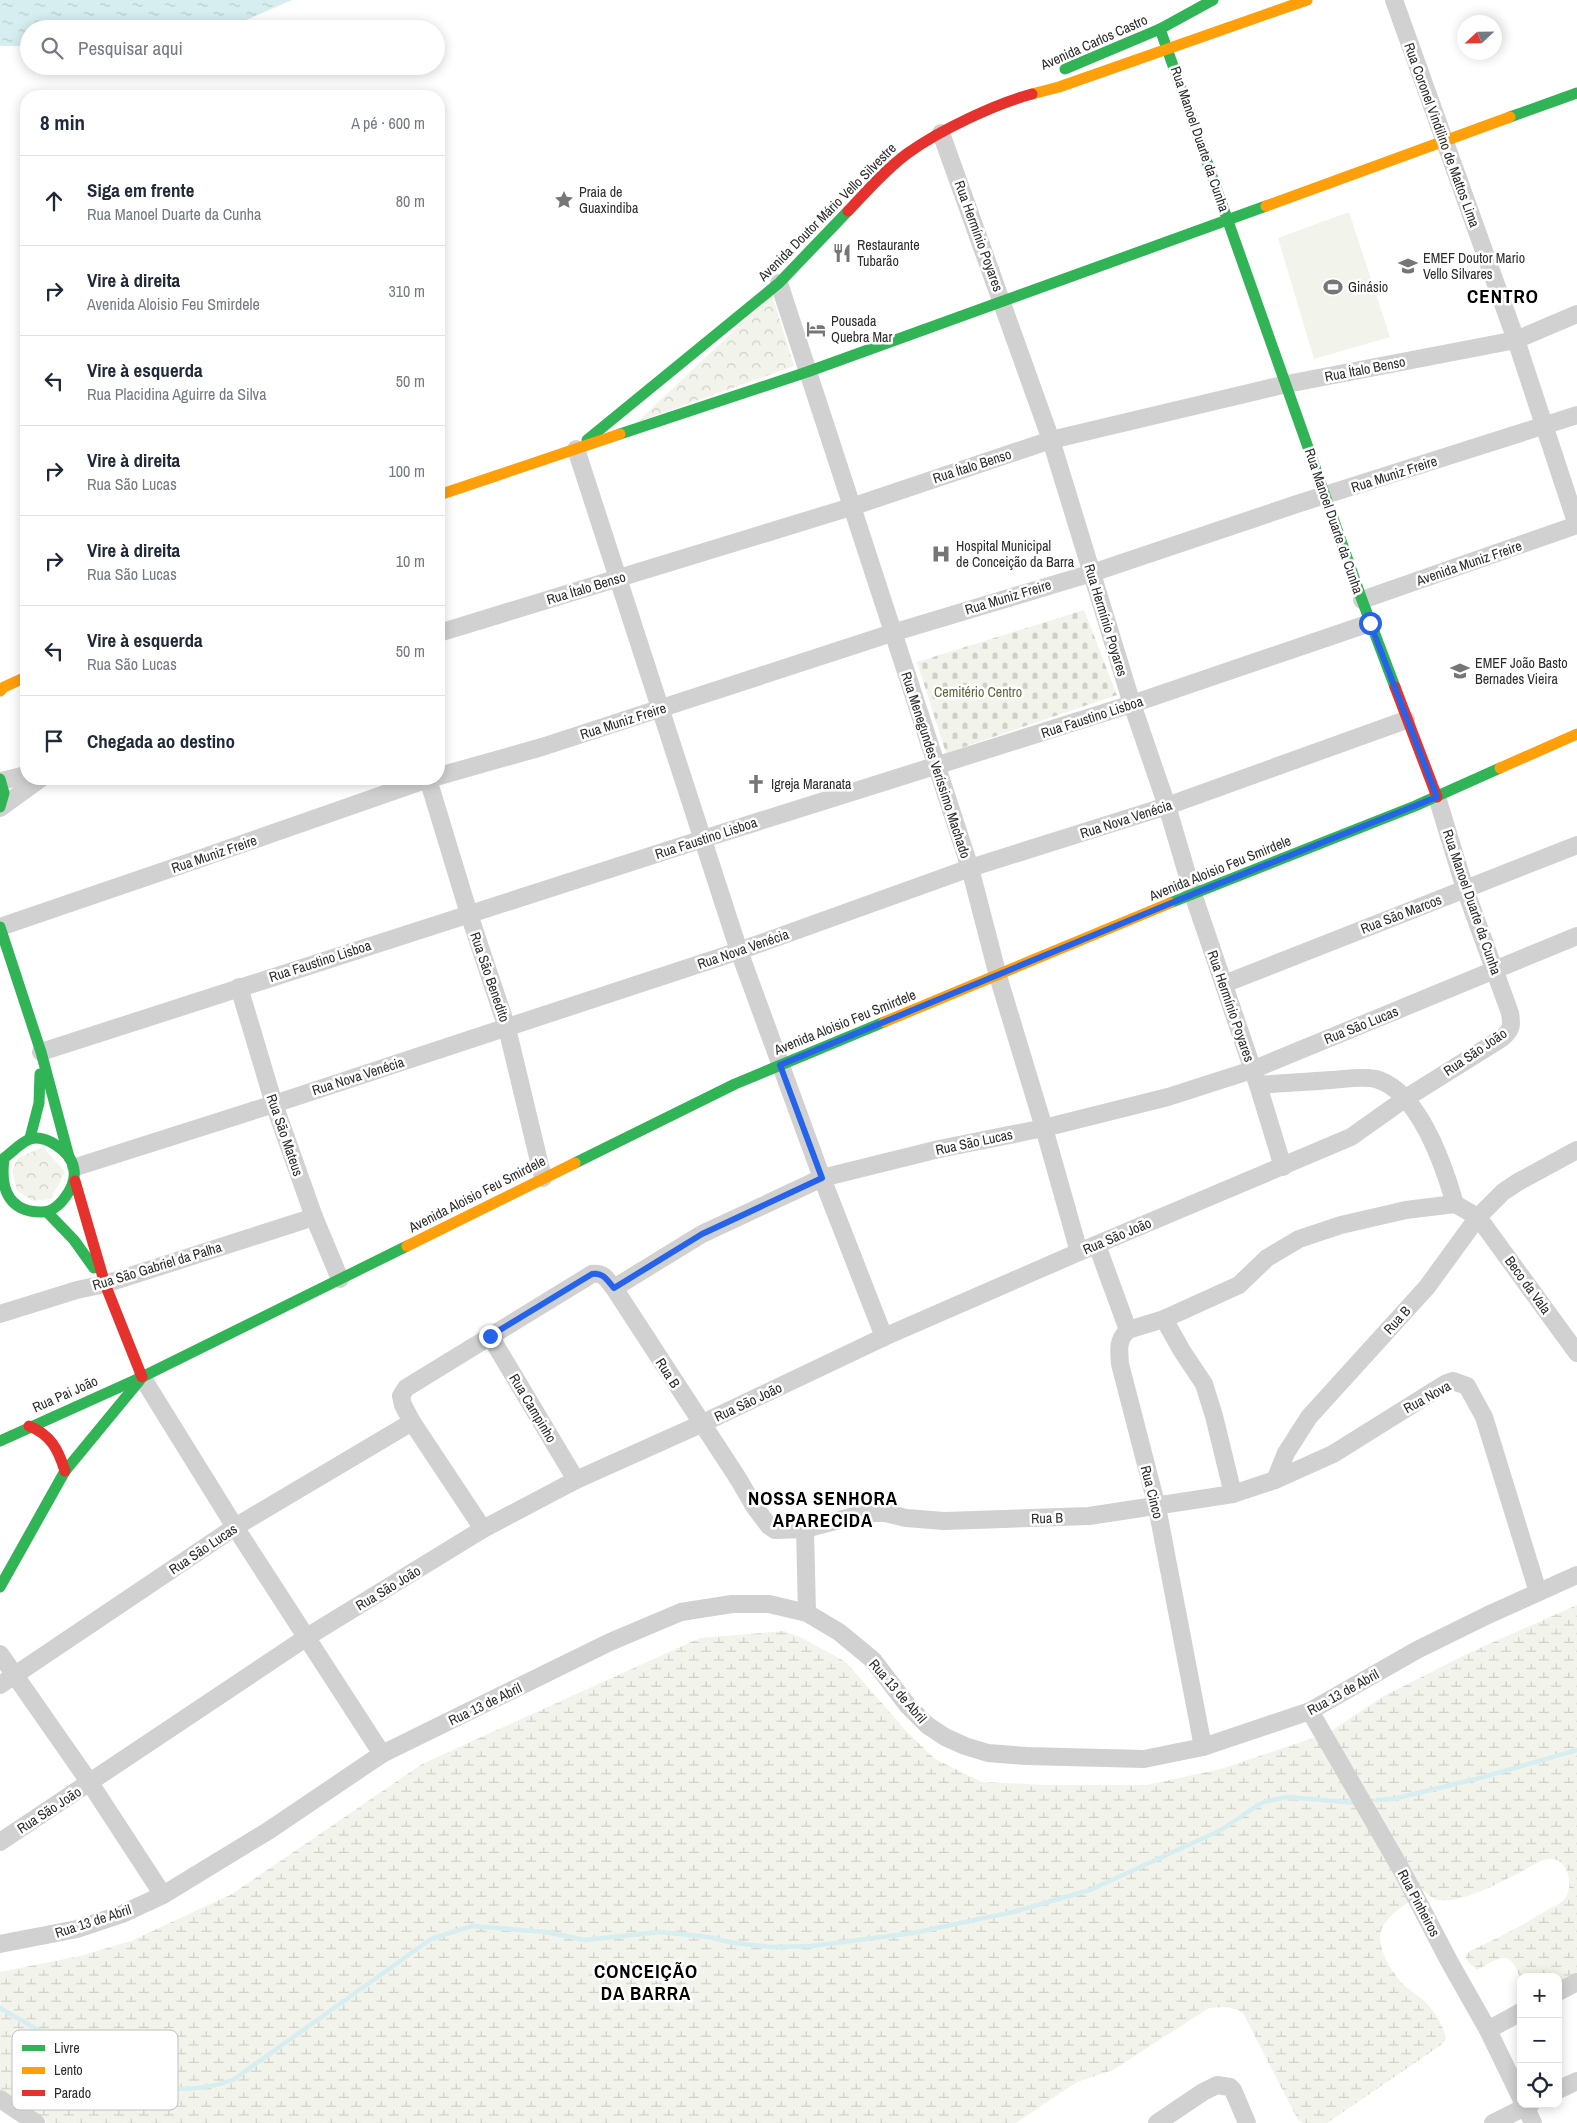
<!DOCTYPE html>
<html lang="pt">
<meta charset="utf-8">
<style>
:root{--surface:#fff;--page:#f6f6f7;--text:#1f2937;--muted:#747a83;--line:#e0e1e3}
body{margin:0;font-family:"Archivo Narrow",sans-serif;background:var(--page);color:var(--text)}
.controls{position:absolute;right:15px;bottom:15px;display:grid;overflow:hidden;border-radius:10px;box-shadow:0 2px 12px #0003}
.controls button{width:45px;height:45px;display:grid;place-items:center;padding:0;border:0;border-bottom:1px solid var(--line);background:var(--surface);color:var(--text);font:25px sans-serif}
.compass{position:absolute;left:1457px;top:15px;width:45px;height:45px;border-radius:50%;background:var(--surface);box-shadow:0 2px 12px #0003;rotate:248deg}
.stop{position:absolute;width:15px;height:15px;margin:-11px;border:4px solid #2563eb;border-radius:50%;background:#fff}
.stop.end{background:#2563eb;border-color:#fff;box-shadow:0 1px 5px #0008}
.list{margin:0;padding:0;list-style:none}
h2{display:flex;justify-content:space-between;align-items:center;height:65px;margin:0;padding:0 20px;font-size:21px}
h2 small{font-size:16px;font-weight:400;color:var(--muted)}
.list li{display:grid;grid-template-columns:32px 1fr auto;gap:15px;align-items:center;box-sizing:border-box;height:90px;padding:0 20px;border-top:1px solid var(--line)}
.list b{display:block;font-size:19px;white-space:nowrap}
.list p{margin:0;font-size:16px;white-space:nowrap;color:var(--muted)}
.list em{font-size:16px;font-style:normal;color:var(--muted)}
.icon{flex:none;width:28px;height:28px;fill:none;stroke:currentColor;stroke-width:2;stroke-linecap:round;stroke-linejoin:round}
.map{position:relative;flex:none;width:1577px;height:2123px;overflow:hidden}
.search{position:absolute;background:var(--surface);box-shadow:0 2px 12px #0003;left:20px;top:20px;width:425px;height:55px;display:flex;align-items:center;gap:12px;box-sizing:border-box;padding:0 18px;border-radius:28px;color:var(--muted);font-size:19px}
.panel{position:absolute;background:var(--surface);box-shadow:0 2px 12px #0003;left:20px;top:90px;width:425px;height:695px;border-radius:20px}
.map>svg:first-child{display:block}
</style>
<div class="map">
<svg width="1577" height="2123" viewBox="0 0 1577 2123">
<defs>
<pattern id="wetland-marsh" width="20" height="14" patternUnits="userSpaceOnUse" patternTransform="scale(1.25)"><rect width="20" height="14" fill="#f2f3ea"/><path d="M1 5h8M5 5V1M11 12h8M15 12V8" fill="none" stroke="#d0d0c9"/></pattern>
<pattern id="cemetery-stones" width="16" height="16" patternUnits="userSpaceOnUse" patternTransform="scale(1.25)"><rect width="16" height="16" fill="#f2f3ea"/><path d="M2 7V4a2 2 0 0 1 4 0v3zM10 15v-3a2 2 0 0 1 4 0v3z" fill="#d0d0c9"/></pattern>
<pattern id="park-crowns" width="20" height="18" patternUnits="userSpaceOnUse" patternTransform="scale(1.25)"><rect width="20" height="18" fill="#f2f3ea"/><path d="M2 6a3 3 0 1 1 6 0M12 15a3 3 0 1 1 6 0" fill="none" stroke="#d0d0c9"/></pattern>
<pattern id="water-ripples" width="26" height="14" patternUnits="userSpaceOnUse" patternTransform="scale(1.25)"><rect width="26" height="14" fill="#d6eef0"/><path d="M2 4q2-2 4 0t4 0M15 11q2-2 4 0t4 0" fill="none" stroke="#b8ccce"/></pattern>
</defs>
<rect width="100%" height="100%" fill="#fff"/>
<path fill="url(#wetland-marsh)" d="M 1577,1605 L 1577,1989 L 1558,2000 L 1558,1977 L 1521,1977 L 1521,1979 C 1518,1974 1516,1965 1511,1961 C 1504,1952 1485,1966 1477,1970 L 1469,1963 L 1465,1956 L 1470,1951 C 1495,1939 1520,1927 1544,1912 C 1550,1908 1558,1905 1564,1900 C 1577,1883 1565,1848 1539,1862 C 1518,1873 1459,1908 1436,1899 C 1432,1898 1428,1894 1424,1891 C 1411,1901 1391,1912 1383,1926 C 1373,1942 1390,1969 1401,1982 C 1408,1990 1420,1996 1427,2004 C 1436,2013 1443,2026 1446,2038 L 1441,2045 L 1327,2123 L 1303,2123 L 1298,2120 L 1243,2013 C 1232,2006 1222,2007 1209,2008 L 1113,2070 L 1077,2082 L 1016,2123 L 47,2123 L 0,2094 L 0,1972 L 80,1956 L 131,1941 L 232,1894 L 422,1764 L 700,1638 L 784,1631 L 800,1637 L 846,1662 L 906,1731 L 935,1759 L 982,1782 L 1045,1785 L 1146,1785 L 1221,1769 L 1328,1733 L 1382,1697 L 1471,1652 Z"/>
<path fill="url(#cemetery-stones)" d="M 1084,610 L 1117,695 L 946,753 L 917,662 Z"/>
<g fill="url(#park-crowns)">
<path d="M 772,295 L 794,366 L 637,422 Z"/>
<path d="M 43,1147 L 65,1172 L 51,1199 L 33,1201 L 17,1191 L 12,1171 L 18,1158 Z"/>
</g>
<path fill="#f2f3ea" d="M 1349,212 L 1390,337 L 1314,359 L 1278,238 Z"/>
<path fill="url(#water-ripples)" d="M 0,0 L 292,0 L 230,27 L 220,29 L 29,29 L 29,46 L 0,46 Z"/>
<g fill="none" stroke-linecap="round" stroke-linejoin="round">
<g stroke="#d6eef0" stroke-width="4.5">
<path d="M 1377,1800 L 1393,1799 L 1480,1778 L 1577,1750"/>
<path d="M 0,2008 C 24,2022 49,2036 73,2050 C 93,2061 113,2074 135,2081 C 166,2092 202,2091 233,2080 L 431,1939 L 472,1926 L 546,1932 L 585,1940 L 660,1932 L 709,1937 L 734,1943 L 772,1947 L 812,1946 L 913,1933 L 1013,1912 L 1090,1890 L 1221,1830 L 1258,1805 L 1267,1801 L 1288,1797 L 1356,1803"/>
</g>
<g stroke="#d1d1d1" stroke-width="18">
<path d="M 1394,0 L 1516,340 L 1577,525"/>
<path d="M 941,133 L 1051,440 L 1132,704 L 1167,806 L 1193,894 L 1258,1085 L 1283,1167"/>
<path d="M 779,283 L 970,868 L 998,976 L 1044,1128 L 1079,1252"/>
<path d="M 576,449 L 739,951 L 822,1178 L 884,1337"/>
<path d="M 1362,600 L 1577,525"/>
<path d="M 439,633 L 851,507 L 1051,440 L 1287,384 L 1516,340 L 1577,314"/>
<path d="M 439,776 L 542,747 L 892,633 L 1092,573 L 1300,503 L 1577,415"/>
<path d="M 428,779 L 469,914 L 507,1028 L 543,1178"/>
<path d="M 1,781 L 26,775"/>
<path d="M 0,808 L 40,779"/>
<path d="M 0,927 L 196,860 L 428,779"/>
<path d="M 1224,984 L 1577,845"/>
<path d="M 239,987 L 274,1104 L 314,1217 L 340,1279"/>
<path d="M 41,1052 L 703,839 L 1132,704 L 1370,623"/>
<path d="M 1258,1085 C 1282,1083 1307,1082 1331,1080 C 1345,1079 1362,1076 1376,1079 C 1419,1091 1444,1166 1455,1204"/>
<path d="M 76,1167 L 274,1104 L 739,951 L 970,868 L 1167,806 L 1406,720"/>
<path d="M 1097,1245 L 1128,1330 C 1117,1341 1119,1349 1120,1364 L 1157,1507 L 1203,1747"/>
<path d="M 614,1288 L 702,1234 L 822,1178 L 939,1149 L 1044,1128 L 1168,1097 L 1252,1070 L 1577,936"/>
<path d="M 0,1314 L 77,1290 L 105,1284 L 314,1217"/>
<path d="M 1164,1319 L 1182,1351 L 1204,1384 L 1214,1416 L 1233,1494"/>
<path d="M 1128,1330 L 1164,1319 L 1239,1285 L 1267,1258 L 1299,1239 L 1341,1225 L 1406,1210 L 1455,1204 L 1478,1217 L 1577,1353"/>
<path d="M 490,1336 L 576,1480"/>
<path d="M 142,1377 L 235,1527 L 382,1754"/>
<path d="M 1275,1480 L 1333,1454 L 1445,1384 L 1453,1381 L 1467,1386 L 1484,1417 L 1538,1592"/>
<path d="M 483,1529 L 412,1422 L 403,1405 L 401,1396 L 406,1388 L 592,1274 C 604,1272 607,1280 614,1288 L 739,1480 L 754,1506 L 769,1526 L 775,1530 L 805,1529 L 866,1513 L 885,1513 L 906,1518 L 944,1521 L 1089,1516 L 1233,1494 L 1275,1480 L 1286,1453 L 1309,1417 L 1427,1287 L 1478,1217 L 1503,1192 L 1518,1182 L 1577,1150"/>
<path d="M 805,1529 L 807,1613"/>
<path d="M 0,1654 L 90,1783 L 163,1895"/>
<path d="M 0,1685 L 235,1527 L 412,1422"/>
<path d="M 1310,1711 L 1401,1869 L 1449,1961 L 1488,2030 L 1521,2098"/>
<path d="M 0,1842 L 307,1637 L 483,1529 L 576,1480 L 701,1424 L 884,1337 L 1079,1252 L 1351,1137 L 1406,1098 L 1502,1038 C 1512,1030 1512,1025 1510,1013 L 1465,889 L 1437,797"/>
<path d="M 0,1944 L 77,1929 L 122,1914 L 163,1895 L 268,1831 L 382,1754 L 610,1642 L 681,1612 L 732,1604 L 769,1604 L 807,1613 L 839,1632 L 873,1660 L 908,1706 L 927,1725 L 945,1737 L 965,1746 L 988,1753 L 1026,1756 L 1144,1759 L 1203,1747 L 1310,1711 L 1417,1650 L 1488,1615 L 1577,1575"/>
<path d="M 1558,1992 L 1577,1982"/>
<path d="M 1488,2030 L 1521,2012"/>
<path d="M 1558,2090 L 1577,2081"/>
<path d="M 0,2099 L 36,2123"/>
<path d="M 1524,2104 L 1533,2123"/>
<path d="M 1157,2123 L 1203,2092 L 1217,2085 L 1230,2087 L 1233,2090 L 1247,2123"/>
<path d="M 1493,2123 L 1531,2104"/>
</g>
<g stroke="#30b455" stroke-width="11">
<path d="M 1160,29 L 1362,600 L 1395,687"/>
<path d="M 1065,69 L 1160,29 L 1213,0"/>
<path d="M 1510,117 L 1577,93"/>
<path d="M 620,434 L 807,372 L 1266,206"/>
<path d="M 587,440 L 779,283 L 848,211"/>
<path d="M 0,779 L 4,793 L 0,807"/>
<path d="M 1170,903 L 1415,806 L 1500,768"/>
<path d="M 0,927 L 41,1052 L 69,1157"/>
<path d="M 30,1138 L 39,1103 L 40,1074"/>
<path d="M 0,1161 C 20,1148 28,1127 56,1145 C 76,1158 80,1177 66,1196 C 62,1202 56,1208 49,1211 C 43,1213 36,1212 30,1211 C 4,1205 1,1181 4,1159"/>
<path d="M 575,1163 L 735,1084 L 884,1022"/>
<path d="M 47,1212 L 74,1240 L 94,1268"/>
<path d="M 0,1441 L 142,1377 L 407,1246"/>
<path d="M 0,1587 L 65,1471 L 140,1380"/>
</g>
<g stroke="#ff9f0a" stroke-width="11">
<path d="M 1032,94 L 1059,87 L 1307,0"/>
<path d="M 1266,206 L 1510,117"/>
<path d="M 439,495 L 620,434"/>
<path d="M 0,691 L 4,687 L 26,677"/>
<path d="M 1500,768 L 1577,734"/>
<path d="M 884,1022 L 1170,903"/>
<path d="M 407,1246 L 575,1163"/>
</g>
<g stroke="#e5322d" stroke-width="11">
<path d="M 848,211 C 867,191 886,169 908,153 C 940,130 995,104 1032,94"/>
<path d="M 1395,687 L 1437,797"/>
<path d="M 75,1181 L 105,1284 L 142,1377"/>
<path d="M 29,1426 C 51,1435 58,1449 65,1471"/>
</g>
</g>
<g fill="none" stroke-linecap="round" stroke-linejoin="round">
<path stroke="#2563eb" stroke-width="6" d="M 490,1336 L 592,1274 C 603,1272 607,1280 614,1288 L 702,1234 L 822,1178 L 780,1065 L 1193,894 L 1437,797 L 1370,623"/>
</g>
<defs>
<g id="sight-bare" transform="scale(1.5)"><path d="M0-6L1.8-2.2L6-1.7L2.9 1.2L3.7 5.4L0 3.3L-3.7 5.4L-2.9 1.2L-6-1.7L-1.8-2.2Z" fill="#767676" stroke="#fff" stroke-width="2.5" paint-order="stroke"/></g>
<g id="restaurant-bare" transform="scale(1.5)"><path d="M-5-6h1v4h1v-4h1v4h1v-4h1v5L-1.5 .5V6h-2V.5L-5-1ZM5-6V6H3V1.5H1.5Q1.5-4 5-6Z" fill="#767676" stroke="#fff" stroke-width="2.5" paint-order="stroke"/></g>
<g id="school-bare" transform="scale(1.5)"><path d="M0-5L7-2L0 1L-7-2ZM-4 1L0 2.5L4 1V4Q0 6-4 4Z" fill="#767676" stroke="#fff" stroke-width="2.5" paint-order="stroke"/></g>
<g id="stadium-bare" transform="scale(1.5)"><path d="M0-5a6.5 5 0 1 0 0 10a6.5 5 0 1 0 0-10ZM-3.5-1.8h7v3.6h-7Z" fill="#767676" stroke="#fff" stroke-width="2.5" paint-order="stroke"/></g>
<g id="hotel-bare" transform="scale(1.5)"><path d="M-6-4.5h1.5V1H6V5H4.5V3h-9V5H-6ZM-4 0a1.8 1.8 0 1 1 3.6 0ZM.5 0V-2.5h3Q6-2.5 6 0Z" fill="#767676" stroke="#fff" stroke-width="2.5" paint-order="stroke"/></g>
<g id="hospital-bare" transform="scale(1.5)"><path d="M-5-5h3v3.5h4V-5h3V5h-3V1.5h-4V5h-3Z" fill="#767676" stroke="#fff" stroke-width="2.5" paint-order="stroke"/></g>
<g id="church-bare" transform="scale(1.5)"><path d="M-1.2-6h2.4v3.5h3.3v2.4h-3.3V6h-2.4V-.1h-3.3v-2.4h3.3Z" fill="#767676" stroke="#fff" stroke-width="2.5" paint-order="stroke"/></g>
</defs>
<g fill-rule="evenodd">
<use href="#sight-bare" x="564" y="200"/>
<use href="#restaurant-bare" x="842" y="253"/>
<use href="#school-bare" x="1408" y="266"/>
<use href="#stadium-bare" x="1333" y="287"/>
<use href="#hotel-bare" x="816" y="329"/>
<use href="#hospital-bare" x="941" y="554"/>
<use href="#school-bare" x="1460" y="671"/>
<use href="#church-bare" x="756" y="784"/>
</g>
<g text-anchor="middle" dominant-baseline="central" stroke-width="5" stroke-linejoin="round" paint-order="stroke">
<g font-size="14" fill="#2c2c2c" stroke="#fff">
<text transform="translate(1094 42) rotate(-24)">Avenida Carlos Castro</text>
<text transform="translate(1442 135) rotate(70)">Rua Coronel Vindilino de Mattos Lima</text>
<text transform="translate(1200 139) rotate(71)">Rua Manoel Duarte da Cunha</text>
<text transform="translate(827 212) rotate(-45)">Avenida Doutor Mário Vello Silvestre</text>
<text transform="translate(979 236) rotate(70)">Rua Hermínio Poyares</text>
<text transform="translate(1365 369) rotate(-11)">Rua Ítalo Benso</text>
<text transform="translate(972 466) rotate(-18)">Rua Ítalo Benso</text>
<text transform="translate(1394 474) rotate(-18)">Rua Muniz Freire</text>
<text transform="translate(1334 521) rotate(71)">Rua Manoel Duarte da Cunha</text>
<text transform="translate(1469 563) rotate(-19)">Avenida Muniz Freire</text>
<text transform="translate(586 588) rotate(-17)">Rua Ítalo Benso</text>
<text transform="translate(1008 597) rotate(-17)">Rua Muniz Freire</text>
<text transform="translate(1106 620) rotate(73)">Rua Hermínio Poyares</text>
<text transform="translate(1092 717) rotate(-18)">Rua Faustino Lisboa</text>
<text transform="translate(623 721) rotate(-18)">Rua Muniz Freire</text>
<text transform="translate(936 765) rotate(72)">Rua Menegundes Veríssimo Machado</text>
<text transform="translate(1126 819) rotate(-18)">Rua Nova Venécia</text>
<text transform="translate(706 838) rotate(-18)">Rua Faustino Lisboa</text>
<text transform="translate(214 854) rotate(-19)">Rua Muniz Freire</text>
<text transform="translate(1220 868) rotate(-22)">Avenida Aloisio Feu Smirdele</text>
<text transform="translate(1472 902) rotate(71)">Rua Manoel Duarte da Cunha</text>
<text transform="translate(1401 914) rotate(-21)">Rua São Marcos</text>
<text transform="translate(743 949) rotate(-19)">Rua Nova Venécia</text>
<text transform="translate(320 961) rotate(-18)">Rua Faustino Lisboa</text>
<text transform="translate(490 977) rotate(71)">Rua São Benedito</text>
<text transform="translate(1231 1006) rotate(71)">Rua Hermínio Poyares</text>
<text transform="translate(845 1022) rotate(-22)">Avenida Aloisio Feu Smirdele</text>
<text transform="translate(1361 1025) rotate(-22)">Rua São Lucas</text>
<text transform="translate(1475 1052) rotate(-34)">Rua São João</text>
<text transform="translate(358 1076) rotate(-18)">Rua Nova Venécia</text>
<text transform="translate(285 1135) rotate(71)">Rua São Mateus</text>
<text transform="translate(974 1142) rotate(-12)">Rua São Lucas</text>
<text transform="translate(477 1194) rotate(-27)">Avenida Aloisio Feu Smirdele</text>
<text transform="translate(1117 1236) rotate(-23)">Rua São João</text>
<text transform="translate(157 1266) rotate(-17)">Rua São Gabriel da Palha</text>
<text transform="translate(1528 1285) rotate(54)">Beco da Vala</text>
<text transform="translate(1397 1320) rotate(-48)">Rua B</text>
<text transform="translate(668 1373) rotate(57)">Rua B</text>
<text transform="translate(65 1394) rotate(-24)">Rua Pai João</text>
<text transform="translate(1427 1397) rotate(-29)">Rua Nova</text>
<text transform="translate(748 1402) rotate(-25)">Rua São João</text>
<text transform="translate(533 1408) rotate(59)">Rua Campinho</text>
<text transform="translate(1152 1492) rotate(76)">Rua Cinco</text>
<text transform="translate(1047 1518) rotate(-2)">Rua B</text>
<text transform="translate(203 1549) rotate(-34)">Rua São Lucas</text>
<text transform="translate(388 1588) rotate(-31)">Rua São João</text>
<text transform="translate(898 1691) rotate(49)">Rua 13 de Abril</text>
<text transform="translate(1343 1692) rotate(-29)">Rua 13 de Abril</text>
<text transform="translate(485 1704) rotate(-26)">Rua 13 de Abril</text>
<text transform="translate(49 1810) rotate(-33)">Rua São João</text>
<text transform="translate(1419 1903) rotate(62)">Rua Pinheiros</text>
<text transform="translate(93 1921) rotate(-18)">Rua 13 de Abril</text>
</g>
<g font-size="14" fill="#2c2c2c" stroke="#fff" text-anchor="start">
<text x="579" y="192">Praia de<tspan x="579" dy="16">Guaxindiba</tspan></text>
<text x="857" y="245">Restaurante<tspan x="857" dy="16">Tubarão</tspan></text>
<text x="1423" y="258">EMEF Doutor Mario<tspan x="1423" dy="16">Vello Silvares</tspan></text>
<text x="1348" y="287">Ginásio</text>
<text x="831" y="321">Pousada<tspan x="831" dy="16">Quebra Mar</tspan></text>
<text x="956" y="546">Hospital Municipal<tspan x="956" dy="16">de Conceição da Barra</tspan></text>
<text x="1475" y="663">EMEF João Basto<tspan x="1475" dy="16">Bernades Vieira</tspan></text>
<text x="771" y="784">Igreja Maranata</text>
</g>
<g font-size="14" fill="#5c663b" stroke="#fff">
<text x="978" y="692">Cemitério Centro</text>
</g>
<g font-size="19" font-weight="bold" letter-spacing="1" fill="#000" stroke="#fff">
<text x="1503" y="296">CENTRO</text>
<text x="823" y="1498">NOSSA SENHORA<tspan x="823" dy="22">APARECIDA</tspan></text>
<text x="646" y="1971">CONCEIÇÃO<tspan x="646" dy="22">DA BARRA</tspan></text>
</g>
</g>
<rect x="12" y="2030" width="166" height="80" rx="8" fill="#fff" stroke="#c0c0c0" stroke-width="1"/>
<rect x="22" y="2045" width="23" height="6" fill="#30b455"/>
<rect x="22" y="2067" width="23" height="7" fill="#ff9f0a"/>
<rect x="22" y="2090" width="23" height="6" fill="#e5322d"/>
<g font-size="14" fill="#2c2c2c">
<text x="54" y="2053">Livre</text>
<text x="54" y="2075">Lento</text>
<text x="54" y="2098">Parado</text>
</g>
</svg>
<div class="controls">
<button>+</button>
<button>−</button>
<button><svg class="icon" aria-label="locate" viewBox="0 0 24 24"><circle cx="12" cy="12" r="6"/><path d="M12 2v4M12 18v4M2 12h4M18 12h4"/></svg></button>
</div>
<svg class="compass" viewBox="-18 -18 36 36"><path d="M0-13l5 13h-10z" fill="#e53935"/><path d="M0 13l5-13h-10z" fill="#747a83"/></svg>
<div class="stop" style="left:1370px;top:623px"></div>
<div class="stop end" style="left:490px;top:1336px"></div>
<div class="search"><svg class="icon" aria-label="search" viewBox="0 0 24 24"><circle cx="10" cy="10" r="6"/><path d="M15 15l6 6"/></svg>Pesquisar aqui</div>
<section class="panel">
<h2>8 min<small>A pé · 600 m</small></h2>
<ul class="list">
<li><svg class="icon" aria-label="ahead" viewBox="0 0 24 24"><path d="M12 20V5M6 11l6-6 6 6"/></svg><div><b>Siga em frente</b><p>Rua Manoel Duarte da Cunha</p></div><em>80 m</em></li>
<li><svg class="icon" aria-label="right" viewBox="0 0 24 24"><path d="M7 20v-9h11M14 6l5 5-5 5"/></svg><div><b>Vire à direita</b><p>Avenida Aloisio Feu Smirdele</p></div><em>310 m</em></li>
<li><svg class="icon" aria-label="left" viewBox="0 0 24 24"><path d="M17 20v-9H6M10 6l-5 5 5 5"/></svg><div><b>Vire à esquerda</b><p>Rua Placidina Aguirre da Silva</p></div><em>50 m</em></li>
<li><svg class="icon" aria-label="right" viewBox="0 0 24 24"><path d="M7 20v-9h11M14 6l5 5-5 5"/></svg><div><b>Vire à direita</b><p>Rua São Lucas</p></div><em>100 m</em></li>
<li><svg class="icon" aria-label="right" viewBox="0 0 24 24"><path d="M7 20v-9h11M14 6l5 5-5 5"/></svg><div><b>Vire à direita</b><p>Rua São Lucas</p></div><em>10 m</em></li>
<li><svg class="icon" aria-label="left" viewBox="0 0 24 24"><path d="M17 20v-9H6M10 6l-5 5 5 5"/></svg><div><b>Vire à esquerda</b><p>Rua São Lucas</p></div><em>50 m</em></li>
<li><svg class="icon" aria-label="arrive" viewBox="0 0 24 24"><path d="M6 21V4h12l-3 4 3 4H6"/></svg><div><b>Chegada ao destino</b></div></li>
</ul>
</section>
</div>
